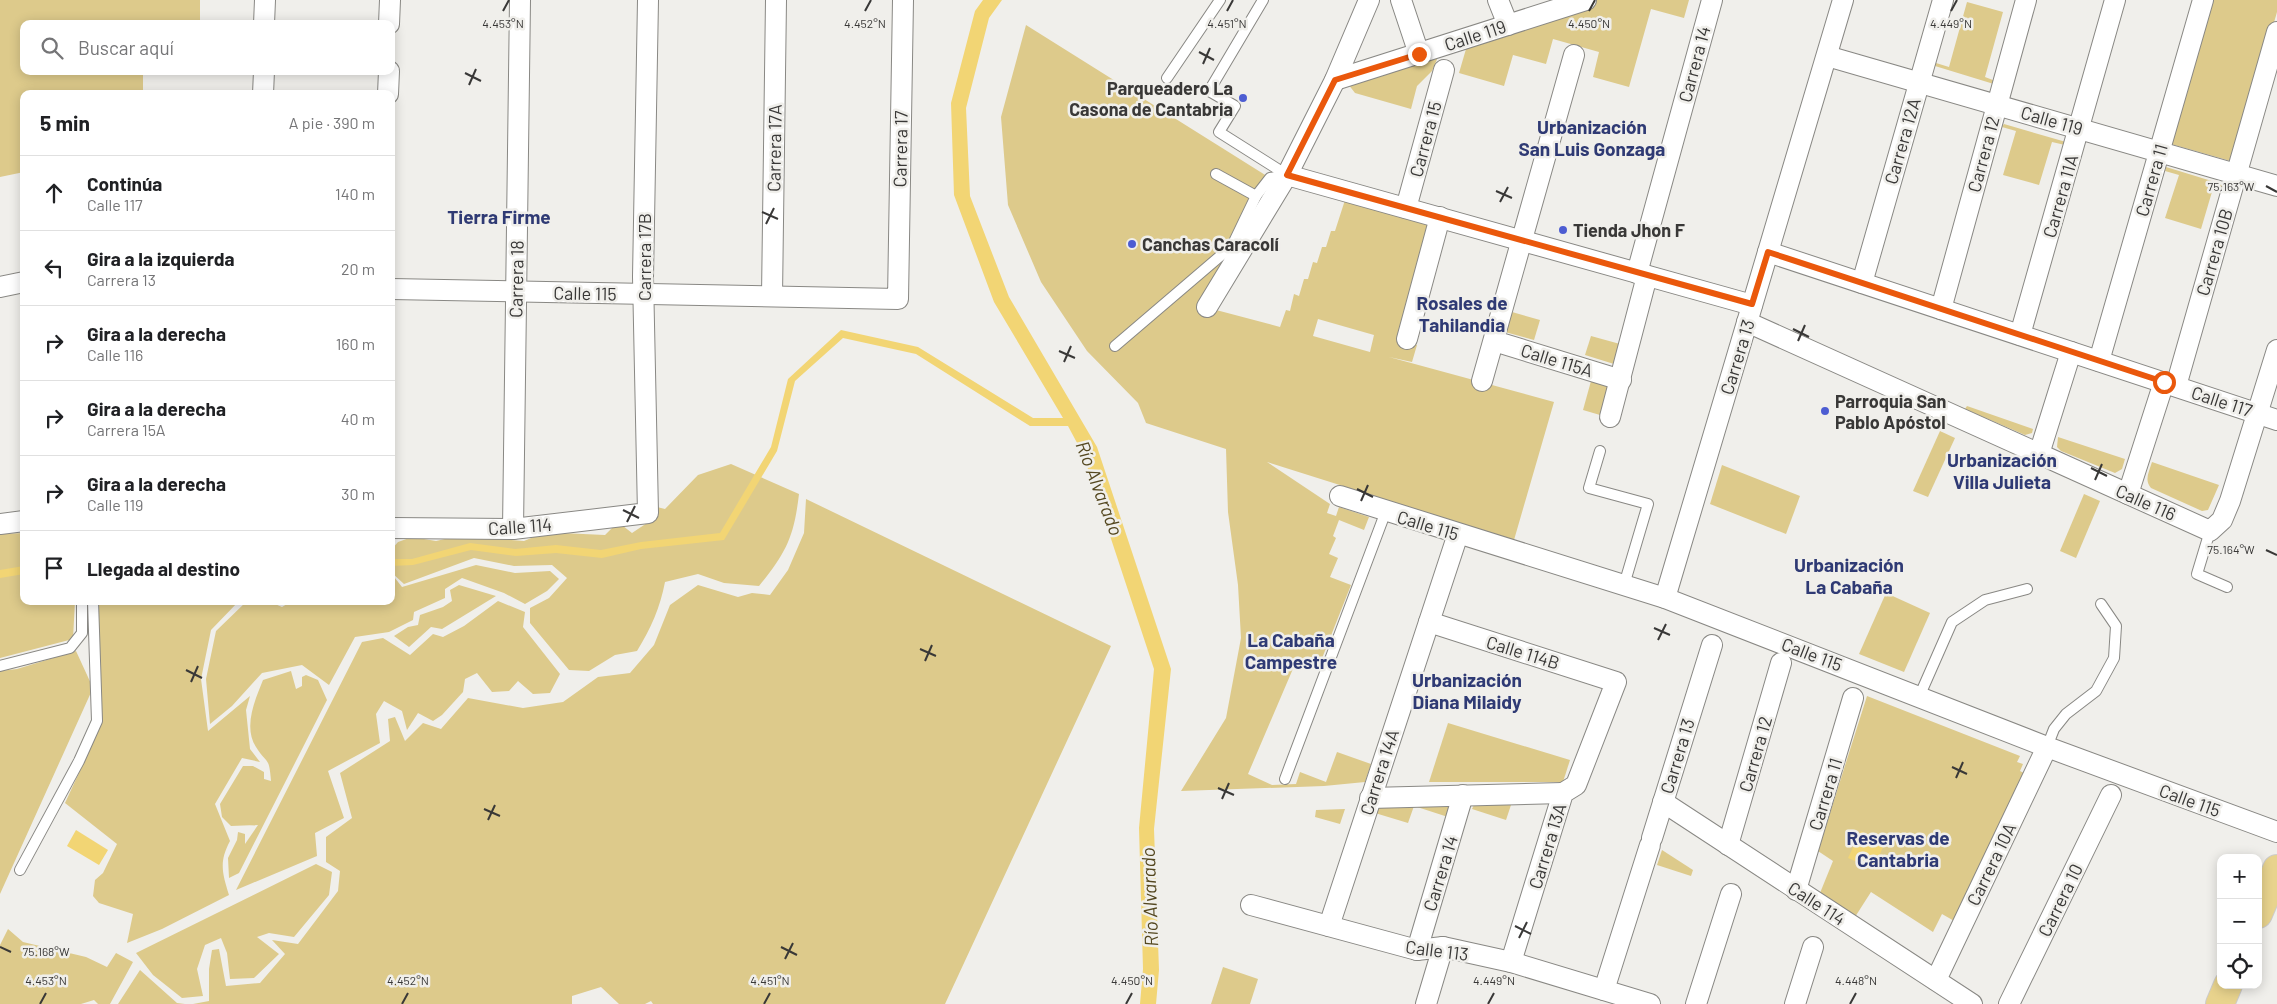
<!DOCTYPE html>
<html lang="es">
<meta charset="utf-8">
<style>
:root{--surface:#fff;--page:#f2f2f2;--text:#202124;--muted:#757577;--line:#e0e0e0}
body{margin:0;font-family:Barlow,sans-serif;background:var(--page);color:var(--text)}
.controls{position:absolute;right:15px;bottom:15px;display:grid;overflow:hidden;border-radius:10px;box-shadow:0 2px 12px #0003}
.controls button{width:45px;height:45px;display:grid;place-items:center;padding:0;border:0;border-bottom:1px solid var(--line);background:var(--surface);color:var(--text);font:25px sans-serif}
.stop{position:absolute;width:15px;height:15px;margin:-11px;border:4px solid #ea580c;border-radius:50%;background:#fff}
.stop.end{background:#ea580c;border-color:#fff;box-shadow:0 1px 5px #0008}
.list{margin:0;padding:0;list-style:none}
h2{display:flex;justify-content:space-between;align-items:center;height:65px;margin:0;padding:0 20px;font-size:21px}
h2 small{font-size:16px;font-weight:400;color:var(--muted)}
.list li{display:grid;grid-template-columns:32px 1fr auto;gap:15px;align-items:center;box-sizing:border-box;height:75px;padding:0 20px;border-top:1px solid var(--line)}
.list b{display:block;font-size:19px;white-space:nowrap}
.list p{margin:0;font-size:16px;white-space:nowrap;color:var(--muted)}
.list em{font-size:16px;font-style:normal;color:var(--muted)}
.icon{flex:none;width:28px;height:28px;fill:none;stroke:currentColor;stroke-width:2;stroke-linecap:round;stroke-linejoin:round}
.map{position:relative;flex:none;width:2277px;height:1004px;overflow:hidden}
.search{position:absolute;background:var(--surface);box-shadow:0 2px 12px #0003;left:20px;top:20px;width:375px;height:55px;display:flex;align-items:center;gap:12px;box-sizing:border-box;padding:0 18px;border-radius:10px;color:var(--muted);font-size:19px}
.panel{position:absolute;background:var(--surface);box-shadow:0 2px 12px #0003;left:20px;top:90px;width:375px;height:515px;border-radius:10px}
.map>svg:first-child{display:block}
</style>
<div class="map">
<svg width="2277" height="1004" viewBox="0 0 2277 1004">
<rect width="100%" height="100%" fill="#f0efeb"/>
<g fill="#ddca8b" fill-rule="evenodd">
<path d="M 0,0 L 200,0 L 200,24 L 24,24 L 24,71 L 143,71 L 143,94 L 24,94 L 24,172 L 0,177 Z"/>
<path d="M 1597,0 L 1689,0 L 1684,18 L 1651,9 L 1629,87 L 1593,77 L 1599,52 L 1553,39 L 1546,64 L 1513,55 L 1504,86 L 1459,73 L 1466,49 L 1438,57 L 1432,71 L 1417,86 L 1411,109 L 1355,93 L 1348,84 L 1350,78 Z"/>
<path d="M 2213,0 L 2277,0 L 2277,12 L 2234,162 L 2171,144 Z"/>
<path d="M 1967,2 L 2003,12 L 1985,77 L 1998,82 L 1997,85 L 1935,66 L 1936,63 L 1949,67 Z"/>
<path d="M 1026,25 L 1278,183 L 1201,306 L 1280,327 L 1286,310 L 1290,311 L 1294,294 L 1299,296 L 1304,279 L 1308,279 L 1313,262 L 1317,263 L 1322,247 L 1326,247 L 1331,231 L 1335,231 L 1345,200 L 1433,226 L 1402,341 L 1417,345 L 1412,362 L 1389,357 L 1554,402 L 1514,540 L 1267,462 L 1330,504 L 1327,513 L 1336,516 L 1339,507 L 1369,517 L 1364,530 L 1339,520 L 1333,536 L 1336,538 L 1329,554 L 1338,558 L 1330,577 L 1351,585 L 1319,666 L 1298,657 L 1248,774 L 1272,785 L 1296,784 L 1300,772 L 1326,782 L 1337,752 L 1371,764 L 1365,782 L 1324,786 L 1181,791 L 1226,718 L 1241,638 L 1238,585 L 1228,512 L 1226,449 L 1146,423 L 1138,403 L 1087,351 L 1041,282 L 1008,205 L 1001,117 ZM 1318,319 L 1374,335 L 1370,352 L 1313,336 Z"/>
<path d="M 2004,124 L 2066,142 L 2065,145 L 2052,142 L 2039,185 L 2003,175 L 2016,131 L 2002,127 Z"/>
<path d="M 2166,167 L 2228,186 L 2227,189 L 2214,185 L 2201,229 L 2165,218 L 2179,175 L 2165,171 Z"/>
<path d="M 1512,312 L 1540,320 L 1534,340 L 1505,332 Z"/>
<path d="M 1591,336 L 1620,344 L 1614,364 L 1585,355 Z"/>
<path d="M 1591,381 L 1608,386 L 1600,415 L 1583,410 Z"/>
<path d="M 1967,406 L 2033,429 L 2032,433 L 2025,435 L 1965,409 Z"/>
<path d="M 1940,431 L 1955,438 L 1928,497 L 1913,491 Z"/>
<path d="M 2058,437 L 2125,459 L 2122,469 L 2115,473 L 2061,451 L 2057,447 Z"/>
<path d="M 2152,462 L 2219,485 L 2208,510 L 2202,511 L 2151,488 C 2144,480 2149,472 2152,462 Z"/>
<path d="M 731,464 L 799,494 C 794,537 786,553 759,586 L 724,583 L 698,574 L 665,582 C 660,608 651,628 637,651 L 615,655 L 589,671 L 569,670 L 530,623 L 530,608 L 549,598 L 567,578 L 552,565 L 514,566 L 474,558 L 404,584 L 391,572 L 391,550 L 398,542 L 412,537 L 436,541 L 458,536 L 524,541 L 536,536 L 561,533 L 605,535 L 618,522 L 632,533 L 647,523 L 653,506 L 665,509 L 698,475 Z"/>
<path d="M 1722,465 L 1800,496 L 1786,534 L 1710,504 Z"/>
<path d="M 2084,494 L 2100,501 L 2076,558 L 2060,551 Z"/>
<path d="M 806,499 L 1111,646 L 945,1004 L 653,1004 L 651,1001 L 645,1004 L 619,1004 L 601,987 L 572,996 L 572,1004 L 193,1004 L 209,1001 L 209,969 L 212,950 L 219,949 L 226,986 L 260,983 L 285,954 L 272,940 L 298,944 L 338,891 L 340,871 L 326,862 L 326,837 L 352,818 L 340,773 L 390,741 L 388,719 L 395,717 L 405,741 L 423,723 L 441,729 L 468,698 L 523,708 L 563,702 L 598,677 L 630,673 L 654,645 L 670,605 L 698,585 L 738,597 L 752,593 L 770,595 L 788,570 L 804,533 Z"/>
<path d="M 24,533 L 24,601 L 75,601 L 73,639 L 0,658 L 0,534 Z"/>
<path d="M 476,565 L 515,573 L 550,571 L 559,579 L 547,591 L 525,604 L 504,593 L 462,578 L 445,589 L 445,598 L 414,612 L 413,620 L 389,632 L 355,637 L 329,685 L 302,665 L 262,673 L 232,706 L 210,724 L 206,679 L 216,631 L 247,601 L 268,601 L 282,607 L 292,601 L 391,601 L 391,573 L 402,587 Z"/>
<path d="M 459,585 L 496,596 L 442,629 L 431,627 L 409,647 L 394,636 L 408,627 L 418,625 L 420,615 L 443,607 L 452,601 L 450,590 Z"/>
<path d="M 1886,593 L 1930,613 L 1904,672 L 1859,654 Z"/>
<path d="M 97,601 L 239,601 L 211,630 L 201,679 L 208,731 L 250,696 L 246,710 L 250,749 L 260,762 L 242,758 L 215,804 L 230,841 C 219,862 222,872 229,895 L 162,929 L 127,943 L 133,914 L 99,903 L 93,896 L 95,880 L 103,873 L 117,844 L 65,803 L 102,723 Z"/>
<path d="M 498,601 L 525,612 L 523,627 L 560,674 L 550,693 L 533,694 L 518,681 L 509,691 L 492,692 L 477,673 L 465,679 L 463,692 L 442,715 L 433,721 L 418,713 L 407,730 L 402,711 L 384,701 L 376,714 L 380,743 L 328,771 L 344,818 L 315,833 L 317,856 L 236,890 L 362,642 L 383,638 L 410,655 L 433,634 L 443,637 L 464,626 Z"/>
<path d="M 76,651 L 93,688 L 0,894 L 0,671 L 17,669 Z"/>
<path d="M 291,671 L 296,689 L 302,686 L 302,677 L 306,675 L 318,680 L 327,700 L 239,873 L 229,878 L 228,858 L 237,840 L 238,832 L 245,834 L 245,844 L 258,825 L 231,826 L 222,817 L 220,804 L 243,766 L 253,766 L 264,772 L 264,779 L 271,781 C 269,755 267,765 256,747 C 243,727 255,700 263,680 Z"/>
<path d="M 1867,696 L 2020,756 L 2017,762 L 2023,764 L 2020,771 L 2026,774 L 1956,922 L 1942,914 L 1933,932 L 1871,892 L 1855,917 L 1820,893 L 1833,861 L 1818,851 Z"/>
<path d="M 1448,723 L 1570,760 L 1563,782 L 1429,782 Z"/>
<path d="M 1452,804 L 1448,817 L 1414,806 L 1408,823 L 1375,813 L 1376,807 Z"/>
<path d="M 1474,805 L 1511,805 L 1506,820 L 1472,809 Z"/>
<path d="M 1345,809 L 1340,824 L 1315,817 L 1316,810 Z"/>
<path d="M 1662,850 L 1693,870 L 1691,876 L 1657,865 Z"/>
<path d="M 316,864 L 332,872 L 329,895 L 294,937 L 269,933 L 257,937 L 279,954 L 254,978 L 230,979 L 227,953 L 221,938 L 205,945 L 197,969 L 203,996 L 182,998 L 153,975 L 136,953 Z"/>
<path d="M 8,929 L 23,942 L 86,957 L 107,967 L 116,953 L 133,962 L 110,1004 L 98,1004 L 94,1000 L 81,1004 L 0,1004 L 0,945 Z"/>
<path d="M 1223,967 L 1258,979 L 1250,1004 L 1211,1004 Z"/>
<path d="M 140,970 L 177,1003 L 185,1004 L 118,1004 Z"/>
</g>
<g fill="#f2d574">
<path d="M 983,0 L 1002,0 L 989,18 L 966,108 L 970,196 L 1009,297 L 1097,447 L 1171,669 L 1154,829 L 1159,970 L 1156,1004 L 1140,1004 L 1143,969 L 1139,828 L 1154,669 L 1083,454 L 1068,426 L 1030,426 L 916,354 L 843,338 L 795,381 L 777,451 L 724,540 L 641,549 L 602,558 L 556,553 L 516,556 L 471,550 L 413,565 L 391,566 L 391,559 L 412,559 L 470,543 L 515,549 L 556,545 L 601,550 L 641,542 L 720,533 L 771,447 L 788,379 L 841,330 L 918,347 L 1033,418 L 1063,418 L 994,302 L 954,195 L 951,103 L 975,11 Z"/>
<path d="M 24,566 L 24,574 L 0,578 L 0,570 Z"/>
<path d="M 76,830 L 108,850 L 99,865 L 67,846 Z"/>
<path d="M 1861,831 L 1885,843 L 1873,869 L 1848,858 Z"/>
</g>
<g fill="none" stroke-linecap="round" stroke-linejoin="round">
<g stroke="#898884" stroke-width="12">
<g id="service">
<path d="M 1263,0 L 1209,91 L 1235,106 L 1219,132 L 1287,175"/>
<path d="M 1167,78 L 1220,0"/>
<path d="M 1216,174 L 1256,196 L 1270,178 L 1286,175"/>
<path d="M 1115,346 L 1232,246 L 1256,196"/>
<path d="M 1600,451 L 1589,488 L 1648,504 L 1624,585"/>
<path d="M 2210,531 L 2197,574 L 2227,587"/>
<path d="M 0,666 L 70,648 L 82,633 L 82,601"/>
<path d="M 1919,697 L 1952,622 L 1985,600 L 2027,589"/>
<path d="M 2047,747 L 2054,729 L 2066,714 L 2096,691 L 2114,658 L 2116,626 L 2101,604"/>
<path d="M 1285,779 L 1386,511"/>
<path d="M 20,870 L 79,761 L 97,721 L 93,601"/>
</g>
</g>
<g stroke="#898884" stroke-width="22">
<g id="minor">
<path d="M 1401,0 L 1419,54"/>
<path d="M 1498,0 L 1508,25"/>
<path d="M 264,24 L 265,0"/>
<path d="M 389,24 L 390,0"/>
<path d="M 1827,56 L 2277,186"/>
<path d="M 1335,80 L 1586,0"/>
<path d="M 263,94 L 264,71"/>
<path d="M 388,94 L 389,71"/>
<path d="M 1287,175 L 1752,305"/>
<path d="M 1406,208 L 1444,70"/>
<path d="M 1768,252 L 2277,420"/>
<path d="M 1637,273 L 1712,0"/>
<path d="M 1862,283 L 1943,0"/>
<path d="M 0,287 L 24,282"/>
<path d="M 391,289 L 898,299 L 903,0"/>
<path d="M 772,296 L 776,0"/>
<path d="M 1207,307 L 1287,175 L 1335,80 L 1369,0"/>
<path d="M 1941,309 L 2026,0"/>
<path d="M 1747,322 L 2210,531 L 2222,520 L 2230,501 L 2277,350"/>
<path d="M 2020,335 L 2115,0"/>
<path d="M 1407,339 L 1440,217"/>
<path d="M 1494,341 L 1621,380"/>
<path d="M 2099,361 L 2203,0"/>
<path d="M 1482,381 L 1574,55"/>
<path d="M 2176,386 L 2277,32"/>
<path d="M 1610,417 L 1647,276"/>
<path d="M 2039,454 L 2071,352"/>
<path d="M 2128,494 L 2164,382"/>
<path d="M 1340,496 L 1665,598 L 2047,747 L 2277,832"/>
<path d="M 0,524 L 24,521"/>
<path d="M 391,528 L 513,529 L 648,513 L 643,277 L 648,0"/>
<path d="M 513,529 L 520,0"/>
<path d="M 1665,598 L 1843,0"/>
<path d="M 1429,622 L 1616,682 L 1576,785 L 1563,793 L 1511,962"/>
<path d="M 1370,798 L 1563,793"/>
<path d="M 1663,802 L 1972,1004"/>
<path d="M 1652,838 L 1712,645"/>
<path d="M 1728,845 L 1781,663"/>
<path d="M 1796,890 L 1853,698"/>
<path d="M 1251,905 L 1417,950 L 1443,947 L 1511,962 L 1650,1004"/>
<path d="M 1329,926 L 1458,534"/>
<path d="M 1417,950 L 1463,795"/>
<path d="M 1936,980 L 2047,747"/>
<path d="M 1604,990 L 1650,845"/>
<path d="M 1426,1004 L 1443,947"/>
<path d="M 1696,1004 L 1731,894"/>
<path d="M 1795,1004 L 1813,947"/>
<path d="M 2009,1004 L 2111,795"/>
</g>
</g>
<g stroke="#cccbcb" stroke-width="30">
<g id="primary">
<path d="M 2258,914 L 2277,869"/>
<path d="M 2220,1004 L 2228,985"/>
</g>
</g>
<use href="#service" stroke="#fff" stroke-width="10"/>
<use href="#minor" stroke="#fff" stroke-width="20"/>
<use href="#primary" stroke="#e8d38d" stroke-width="28"/>
</g>
<g fill="none" stroke-linecap="round" stroke-linejoin="round">
<path stroke="#ea580c" stroke-width="6" d="M 1419,54 L 1335,80 L 1287,175 L 1752,304 L 1768,252 L 2164,382"/>
</g>
<path fill="none" stroke="#393837" stroke-width="2" d="M 503,11 L 509,0M 865,11 L 871,0M 1227,11 L 1233,0M 1589,11 L 1595,0M 1951,11 L 1957,0M 1199,52 L 1214,60M 1203,64 L 1210,48M 465,73 L 481,81M 469,85 L 476,69M 2266,186 L 2277,192M 1496,191 L 1512,198M 1500,202 L 1508,187M 762,212 L 778,219M 766,224 L 774,208M 1793,329 L 1809,337M 1798,341 L 1805,325M 1059,351 L 1075,358M 1064,362 L 1071,346M 2091,468 L 2107,476M 2095,480 L 2102,464M 1357,489 L 1373,497M 1361,501 L 1368,485M 623,510 L 639,518M 627,522 L 635,506M 2266,550 L 2277,555M 1654,628 L 1670,635M 1658,640 L 1666,624M 920,649 L 936,656M 925,661 L 932,645M 186,670 L 202,678M 191,682 L 198,666M 1952,767 L 1967,774M 1956,778 L 1963,762M 1218,788 L 1234,795M 1222,799 L 1229,783M 484,809 L 500,816M 488,820 L 495,805M 1515,926 L 1531,934M 1519,938 L 1527,922M 0,947 L 11,952M 781,947 L 797,955M 785,959 L 793,943M 40,1004 L 46,993M 402,1004 L 408,993M 764,1004 L 770,993M 1126,1004 L 1132,993M 1488,1004 L 1494,993M 1850,1004 L 1856,993"/>
<g fill="#4d5dd2" stroke="#f0efeb" stroke-width="2">
<circle cx="1243" cy="98" r="5"/>
<circle cx="1563" cy="230" r="5"/>
<circle cx="1132" cy="244" r="5"/>
<circle cx="1825" cy="411" r="5"/>
</g>
<g text-anchor="middle" dominant-baseline="central" stroke-width="5" stroke-linejoin="round" paint-order="stroke">
<g font-size="18" fill="#393837" stroke="#f0efeb">
<text transform="translate(1475 35) rotate(-18)">Calle 119</text>
<text transform="translate(1694 64) rotate(-75)">Carrera 14</text>
<text transform="translate(2052 120) rotate(16)">Calle 119</text>
<text transform="translate(1425 139) rotate(-75)">Carrera 15</text>
<text transform="translate(1902 141) rotate(-74)">Carrera 12A</text>
<text transform="translate(774 148) rotate(-89)">Carrera 17A</text>
<text transform="translate(900 149) rotate(-89)">Carrera 17</text>
<text transform="translate(1983 154) rotate(-75)">Carrera 12</text>
<text transform="translate(2151 180) rotate(-74)">Carrera 11</text>
<text transform="translate(2060 196) rotate(-74)">Carrera 11A</text>
<text transform="translate(2214 252) rotate(-74)">Carrera 10B</text>
<text transform="translate(644 257) rotate(-90)">Carrera 17B</text>
<text transform="translate(516 279) rotate(-89)">Carrera 18</text>
<text transform="translate(585 293) rotate(1)">Calle 115</text>
<text transform="translate(1737 357) rotate(-73)">Carrera 13</text>
<text transform="translate(1557 360) rotate(17)">Calle 115A</text>
<text transform="translate(2222 401) rotate(18)">Calle 117</text>
<text transform="translate(2146 502) rotate(24)">Calle 116</text>
<text transform="translate(1428 525) rotate(17)">Calle 115</text>
<text transform="translate(520 526) rotate(-4)">Calle 114</text>
<text transform="translate(1523 652) rotate(17)">Calle 114B</text>
<text transform="translate(1812 654) rotate(21)">Calle 115</text>
<text transform="translate(1755 754) rotate(-74)">Carrera 12</text>
<text transform="translate(1677 756) rotate(-73)">Carrera 13</text>
<text transform="translate(1379 772) rotate(-72)">Carrera 14A</text>
<text transform="translate(1825 794) rotate(-73)">Carrera 11</text>
<text transform="translate(2190 800) rotate(20)">Calle 115</text>
<text transform="translate(1547 846) rotate(-73)">Carrera 13A</text>
<text transform="translate(1991 864) rotate(-64)">Carrera 10A</text>
<text transform="translate(1440 873) rotate(-73)">Carrera 14</text>
<text transform="translate(2060 900) rotate(-64)">Carrera 10</text>
<text transform="translate(1817 903) rotate(33)">Calle 114</text>
<text transform="translate(1437 950) rotate(7)">Calle 113</text>
</g>
<g font-size="18" font-weight="bold" fill="#393837" stroke="#f0efeb" text-anchor="start">
<text x="1233" y="88" text-anchor="end">Parqueadero La<tspan x="1233" dy="21">Casona de Cantabria</tspan></text>
<text x="1573" y="230">Tienda Jhon F</text>
<text x="1142" y="244">Canchas Caracolí</text>
<text x="1835" y="401">Parroquia San<tspan x="1835" dy="21">Pablo Apóstol</tspan></text>
</g>
<g font-size="19" font-weight="bold" fill="#2f3a74" stroke="#f0efeb">
<text x="1592" y="126">Urbanización<tspan x="1592" dy="22">San Luis Gonzaga</tspan></text>
<text x="499" y="216">Tierra Firme</text>
<text x="1462" y="302">Rosales de<tspan x="1462" dy="22">Tahilandia</tspan></text>
<text x="2002" y="459">Urbanización<tspan x="2002" dy="22">Villa Julieta</tspan></text>
<text x="1849" y="564">Urbanización<tspan x="1849" dy="22">La Cabaña</tspan></text>
<text x="1291" y="639">La Cabaña<tspan x="1291" dy="22">Campestre</tspan></text>
<text x="1467" y="679">Urbanización<tspan x="1467" dy="22">Diana Milaidy</tspan></text>
<text x="1898" y="837">Reservas de<tspan x="1898" dy="22">Cantabria</tspan></text>
</g>
<g font-size="19" font-style="italic" fill="#54471f" stroke="#f0efeb">
<text transform="translate(1100 488) rotate(69)">Río Alvarado</text>
<text transform="translate(1149 897) rotate(-92)">Río Alvarado</text>
</g>
</g>
<g font-size="12" text-anchor="middle" fill="#393837" stroke="#f0efeb" stroke-width="5" stroke-linejoin="round" paint-order="stroke">
<text x="503" y="28">4.453°N</text>
<text x="865" y="28">4.452°N</text>
<text x="1227" y="28">4.451°N</text>
<text x="1589" y="28">4.450°N</text>
<text x="1951" y="28">4.449°N</text>
<text x="2231" y="191">75.163°W</text>
<text x="2231" y="554">75.164°W</text>
<text x="46" y="956">75.168°W</text>
<text x="46" y="985">4.453°N</text>
<text x="408" y="985">4.452°N</text>
<text x="770" y="985">4.451°N</text>
<text x="1132" y="985">4.450°N</text>
<text x="1494" y="985">4.449°N</text>
<text x="1856" y="985">4.448°N</text>
</g>
</svg>
<div class="controls">
<button>+</button>
<button>−</button>
<button><svg class="icon" aria-label="locate" viewBox="0 0 24 24"><circle cx="12" cy="12" r="6"/><path d="M12 2v4M12 18v4M2 12h4M18 12h4"/></svg></button>
</div>
<div class="stop" style="left:2164px;top:382px"></div>
<div class="stop end" style="left:1419px;top:54px"></div>
<div class="search"><svg class="icon" aria-label="search" viewBox="0 0 24 24"><circle cx="10" cy="10" r="6"/><path d="M15 15l6 6"/></svg>Buscar aquí</div>
<section class="panel">
<h2>5 min<small>A pie · 390 m</small></h2>
<ul class="list">
<li><svg class="icon" aria-label="ahead" viewBox="0 0 24 24"><path d="M12 20V5M6 11l6-6 6 6"/></svg><div><b>Continúa</b><p>Calle 117</p></div><em>140 m</em></li>
<li><svg class="icon" aria-label="left" viewBox="0 0 24 24"><path d="M17 20v-9H6M10 6l-5 5 5 5"/></svg><div><b>Gira a la izquierda</b><p>Carrera 13</p></div><em>20 m</em></li>
<li><svg class="icon" aria-label="right" viewBox="0 0 24 24"><path d="M7 20v-9h11M14 6l5 5-5 5"/></svg><div><b>Gira a la derecha</b><p>Calle 116</p></div><em>160 m</em></li>
<li><svg class="icon" aria-label="right" viewBox="0 0 24 24"><path d="M7 20v-9h11M14 6l5 5-5 5"/></svg><div><b>Gira a la derecha</b><p>Carrera 15A</p></div><em>40 m</em></li>
<li><svg class="icon" aria-label="right" viewBox="0 0 24 24"><path d="M7 20v-9h11M14 6l5 5-5 5"/></svg><div><b>Gira a la derecha</b><p>Calle 119</p></div><em>30 m</em></li>
<li><svg class="icon" aria-label="arrive" viewBox="0 0 24 24"><path d="M6 21V4h12l-3 4 3 4H6"/></svg><div><b>Llegada al destino</b></div></li>
</ul>
</section>
</div>
